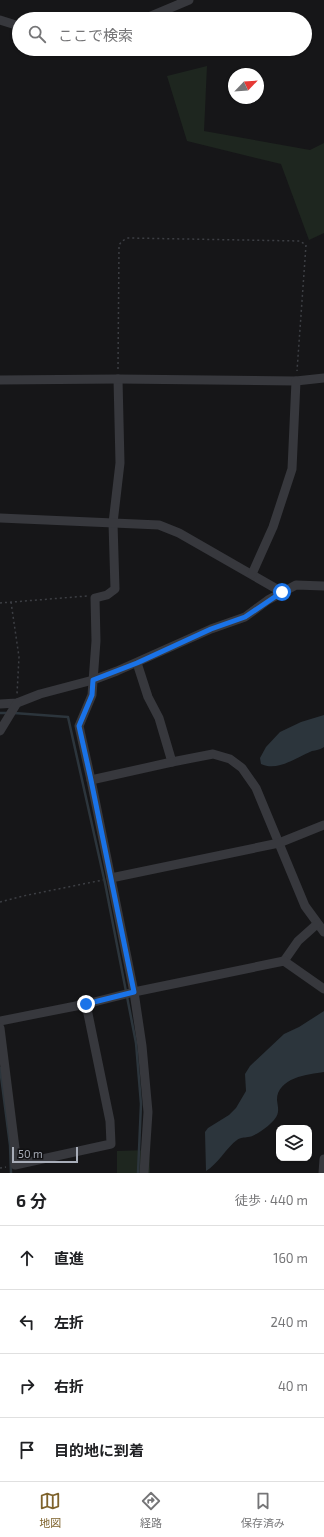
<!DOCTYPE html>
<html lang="ja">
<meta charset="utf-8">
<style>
:root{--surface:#fff;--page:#f6f6f6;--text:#202124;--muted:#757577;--line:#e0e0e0;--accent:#7e622b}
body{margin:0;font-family:"Exo 2","Noto Sans JP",sans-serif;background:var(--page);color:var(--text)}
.controls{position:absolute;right:12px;bottom:12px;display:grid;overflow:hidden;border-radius:8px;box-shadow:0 1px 3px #0004}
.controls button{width:36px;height:36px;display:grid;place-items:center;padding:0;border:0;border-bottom:1px solid var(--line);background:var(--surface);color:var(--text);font:20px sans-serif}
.compass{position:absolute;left:228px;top:68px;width:36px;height:36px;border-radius:50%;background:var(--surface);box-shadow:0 1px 3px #0004;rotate:65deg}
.scale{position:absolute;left:12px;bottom:10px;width:66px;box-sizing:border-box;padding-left:4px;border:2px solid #a8adb8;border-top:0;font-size:11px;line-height:14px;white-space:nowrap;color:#a8adb8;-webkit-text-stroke:3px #111113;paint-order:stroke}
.stop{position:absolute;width:12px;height:12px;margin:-9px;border:3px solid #1a73e8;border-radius:50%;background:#fff}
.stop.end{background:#1a73e8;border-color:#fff;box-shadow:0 1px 4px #0008}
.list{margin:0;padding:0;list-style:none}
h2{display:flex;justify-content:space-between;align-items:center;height:52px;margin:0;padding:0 16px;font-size:17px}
h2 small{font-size:13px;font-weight:400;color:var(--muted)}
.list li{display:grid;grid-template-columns:26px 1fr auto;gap:12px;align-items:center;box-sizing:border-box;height:64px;padding:0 16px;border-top:1px solid var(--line)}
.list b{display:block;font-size:15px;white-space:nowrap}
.list em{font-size:13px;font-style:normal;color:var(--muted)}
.icon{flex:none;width:22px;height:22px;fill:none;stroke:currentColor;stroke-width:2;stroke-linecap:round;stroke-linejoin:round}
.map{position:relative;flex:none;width:324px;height:1173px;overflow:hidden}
.search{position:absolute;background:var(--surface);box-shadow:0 1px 3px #0004;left:12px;right:12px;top:12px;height:44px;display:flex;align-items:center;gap:10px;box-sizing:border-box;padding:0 14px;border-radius:22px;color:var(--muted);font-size:15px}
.sheet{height:308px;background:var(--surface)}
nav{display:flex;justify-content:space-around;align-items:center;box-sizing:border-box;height:56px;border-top:1px solid var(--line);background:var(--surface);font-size:11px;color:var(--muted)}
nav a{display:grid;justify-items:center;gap:2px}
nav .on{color:var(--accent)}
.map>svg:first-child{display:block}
</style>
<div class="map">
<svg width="324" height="1173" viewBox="0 0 324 1173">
<rect width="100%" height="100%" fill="#161618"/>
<g fill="#1e261f">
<path d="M 207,66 L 204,131 L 310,150 L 324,143 L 324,233 L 309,240 L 281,164 L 187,141 L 167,76 Z"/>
<path d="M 149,1150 L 150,1173 L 117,1173 L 117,1151 Z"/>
</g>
<g fill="#2c353c">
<path d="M 324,715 L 324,747 C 320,750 316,750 312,751 C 297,757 278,772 261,764 L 260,758 L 266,747 L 280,732 L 301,722 Z"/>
<path d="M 324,1011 L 324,1072 C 308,1074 277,1078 277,1100 C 278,1108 280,1113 274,1120 C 269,1126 256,1136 248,1137 C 244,1138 241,1137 237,1140 C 227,1147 217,1165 206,1171 L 205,1132 L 208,1128 L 229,1115 L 236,1108 L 246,1091 L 245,1074 L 250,1066 L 284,1034 L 299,1027 Z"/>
</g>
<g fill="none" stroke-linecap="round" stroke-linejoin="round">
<g stroke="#2c353c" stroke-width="2.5">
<path d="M 0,713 L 7,713"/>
<path d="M 14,713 L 68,717 L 105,883 L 136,1043 L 141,1104 L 138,1173"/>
<path d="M 0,1068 L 10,1145 L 11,1173"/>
</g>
<g stroke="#3d3f44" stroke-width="1.5" stroke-dasharray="2 3" stroke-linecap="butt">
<path d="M 118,369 L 119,245 L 122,241 L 128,238 L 300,241 L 306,245 L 297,371"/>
<path d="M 11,602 L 19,657 L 17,694"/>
<path d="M 0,603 L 87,596"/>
<path d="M 0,902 L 23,896 L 103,880"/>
<path d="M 0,1168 L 6,1167"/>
</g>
<g stroke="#37383d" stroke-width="9">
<path d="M 144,19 L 189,0"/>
<path d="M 0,20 L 19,26"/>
<path d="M 118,379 L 120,463 L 113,523 L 115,589 L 107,595 L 95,598 L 96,641 L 92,695 L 79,726 L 91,780 L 134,992 L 142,1046 L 148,1112 L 144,1173"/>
<path d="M 0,380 L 118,379 L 296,381 L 324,378"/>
<path d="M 0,518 L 159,525 L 179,533 L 282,592"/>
<path d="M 252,574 L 273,527 L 292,469 L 296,381"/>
<path d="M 137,663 L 148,697 L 159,718 L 172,762 L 213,754 L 230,759 L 242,768 L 256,788 L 305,906 L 324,932"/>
<path d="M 0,704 L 17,703 L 40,694 L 93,680 L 117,671 L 211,629 L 245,617 L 268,600 L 296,585 L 324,586"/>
<path d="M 0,731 L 17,703"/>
<path d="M 91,780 L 172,762"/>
<path d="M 111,878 L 279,843 L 324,825"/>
<path d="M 284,961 L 298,941 L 317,924"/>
<path d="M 0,1021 L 86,1004 L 134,992 L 284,961 L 324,989"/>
<path d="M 0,1028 L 15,1148 L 15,1165 L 111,1144 L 110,1121 L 86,1004"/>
<path d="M 323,1173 L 324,1159"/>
</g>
</g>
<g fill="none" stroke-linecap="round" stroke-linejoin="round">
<path stroke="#1a73e8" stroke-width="5" d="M 86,1004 L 134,992 L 91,780 L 79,726 L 92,695 L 93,680 L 137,663 L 211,629 L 245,617 L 282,592"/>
</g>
</svg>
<div class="controls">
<button><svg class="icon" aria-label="layers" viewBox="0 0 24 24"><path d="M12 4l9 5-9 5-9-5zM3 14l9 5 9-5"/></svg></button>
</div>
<svg class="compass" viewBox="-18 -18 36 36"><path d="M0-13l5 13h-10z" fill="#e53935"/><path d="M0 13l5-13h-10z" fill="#757577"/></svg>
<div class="scale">50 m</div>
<div class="stop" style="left:282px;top:592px"></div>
<div class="stop end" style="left:86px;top:1004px"></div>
<div class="search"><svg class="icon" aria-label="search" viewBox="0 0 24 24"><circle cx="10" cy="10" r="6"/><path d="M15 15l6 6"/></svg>ここで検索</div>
</div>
<section class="sheet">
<h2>6 分<small>徒歩 · 440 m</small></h2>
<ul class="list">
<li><svg class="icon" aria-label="ahead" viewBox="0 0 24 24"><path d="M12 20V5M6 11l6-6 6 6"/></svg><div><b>直進</b></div><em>160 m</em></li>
<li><svg class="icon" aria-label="left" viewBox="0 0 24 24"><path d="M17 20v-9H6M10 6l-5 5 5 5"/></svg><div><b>左折</b></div><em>240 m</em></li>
<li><svg class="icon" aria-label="right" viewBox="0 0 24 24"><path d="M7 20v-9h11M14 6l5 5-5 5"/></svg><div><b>右折</b></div><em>40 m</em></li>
<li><svg class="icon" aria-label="arrive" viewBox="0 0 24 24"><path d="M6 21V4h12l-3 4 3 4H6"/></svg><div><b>目的地に到着</b></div></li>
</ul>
</section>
<nav>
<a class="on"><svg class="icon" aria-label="map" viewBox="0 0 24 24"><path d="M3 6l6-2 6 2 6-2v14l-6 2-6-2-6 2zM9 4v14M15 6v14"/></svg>地図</a>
<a><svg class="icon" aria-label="directions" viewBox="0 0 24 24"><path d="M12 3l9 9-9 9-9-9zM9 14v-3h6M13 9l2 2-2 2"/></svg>経路</a>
<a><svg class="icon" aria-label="saved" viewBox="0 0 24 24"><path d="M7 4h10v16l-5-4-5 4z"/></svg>保存済み</a>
</nav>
